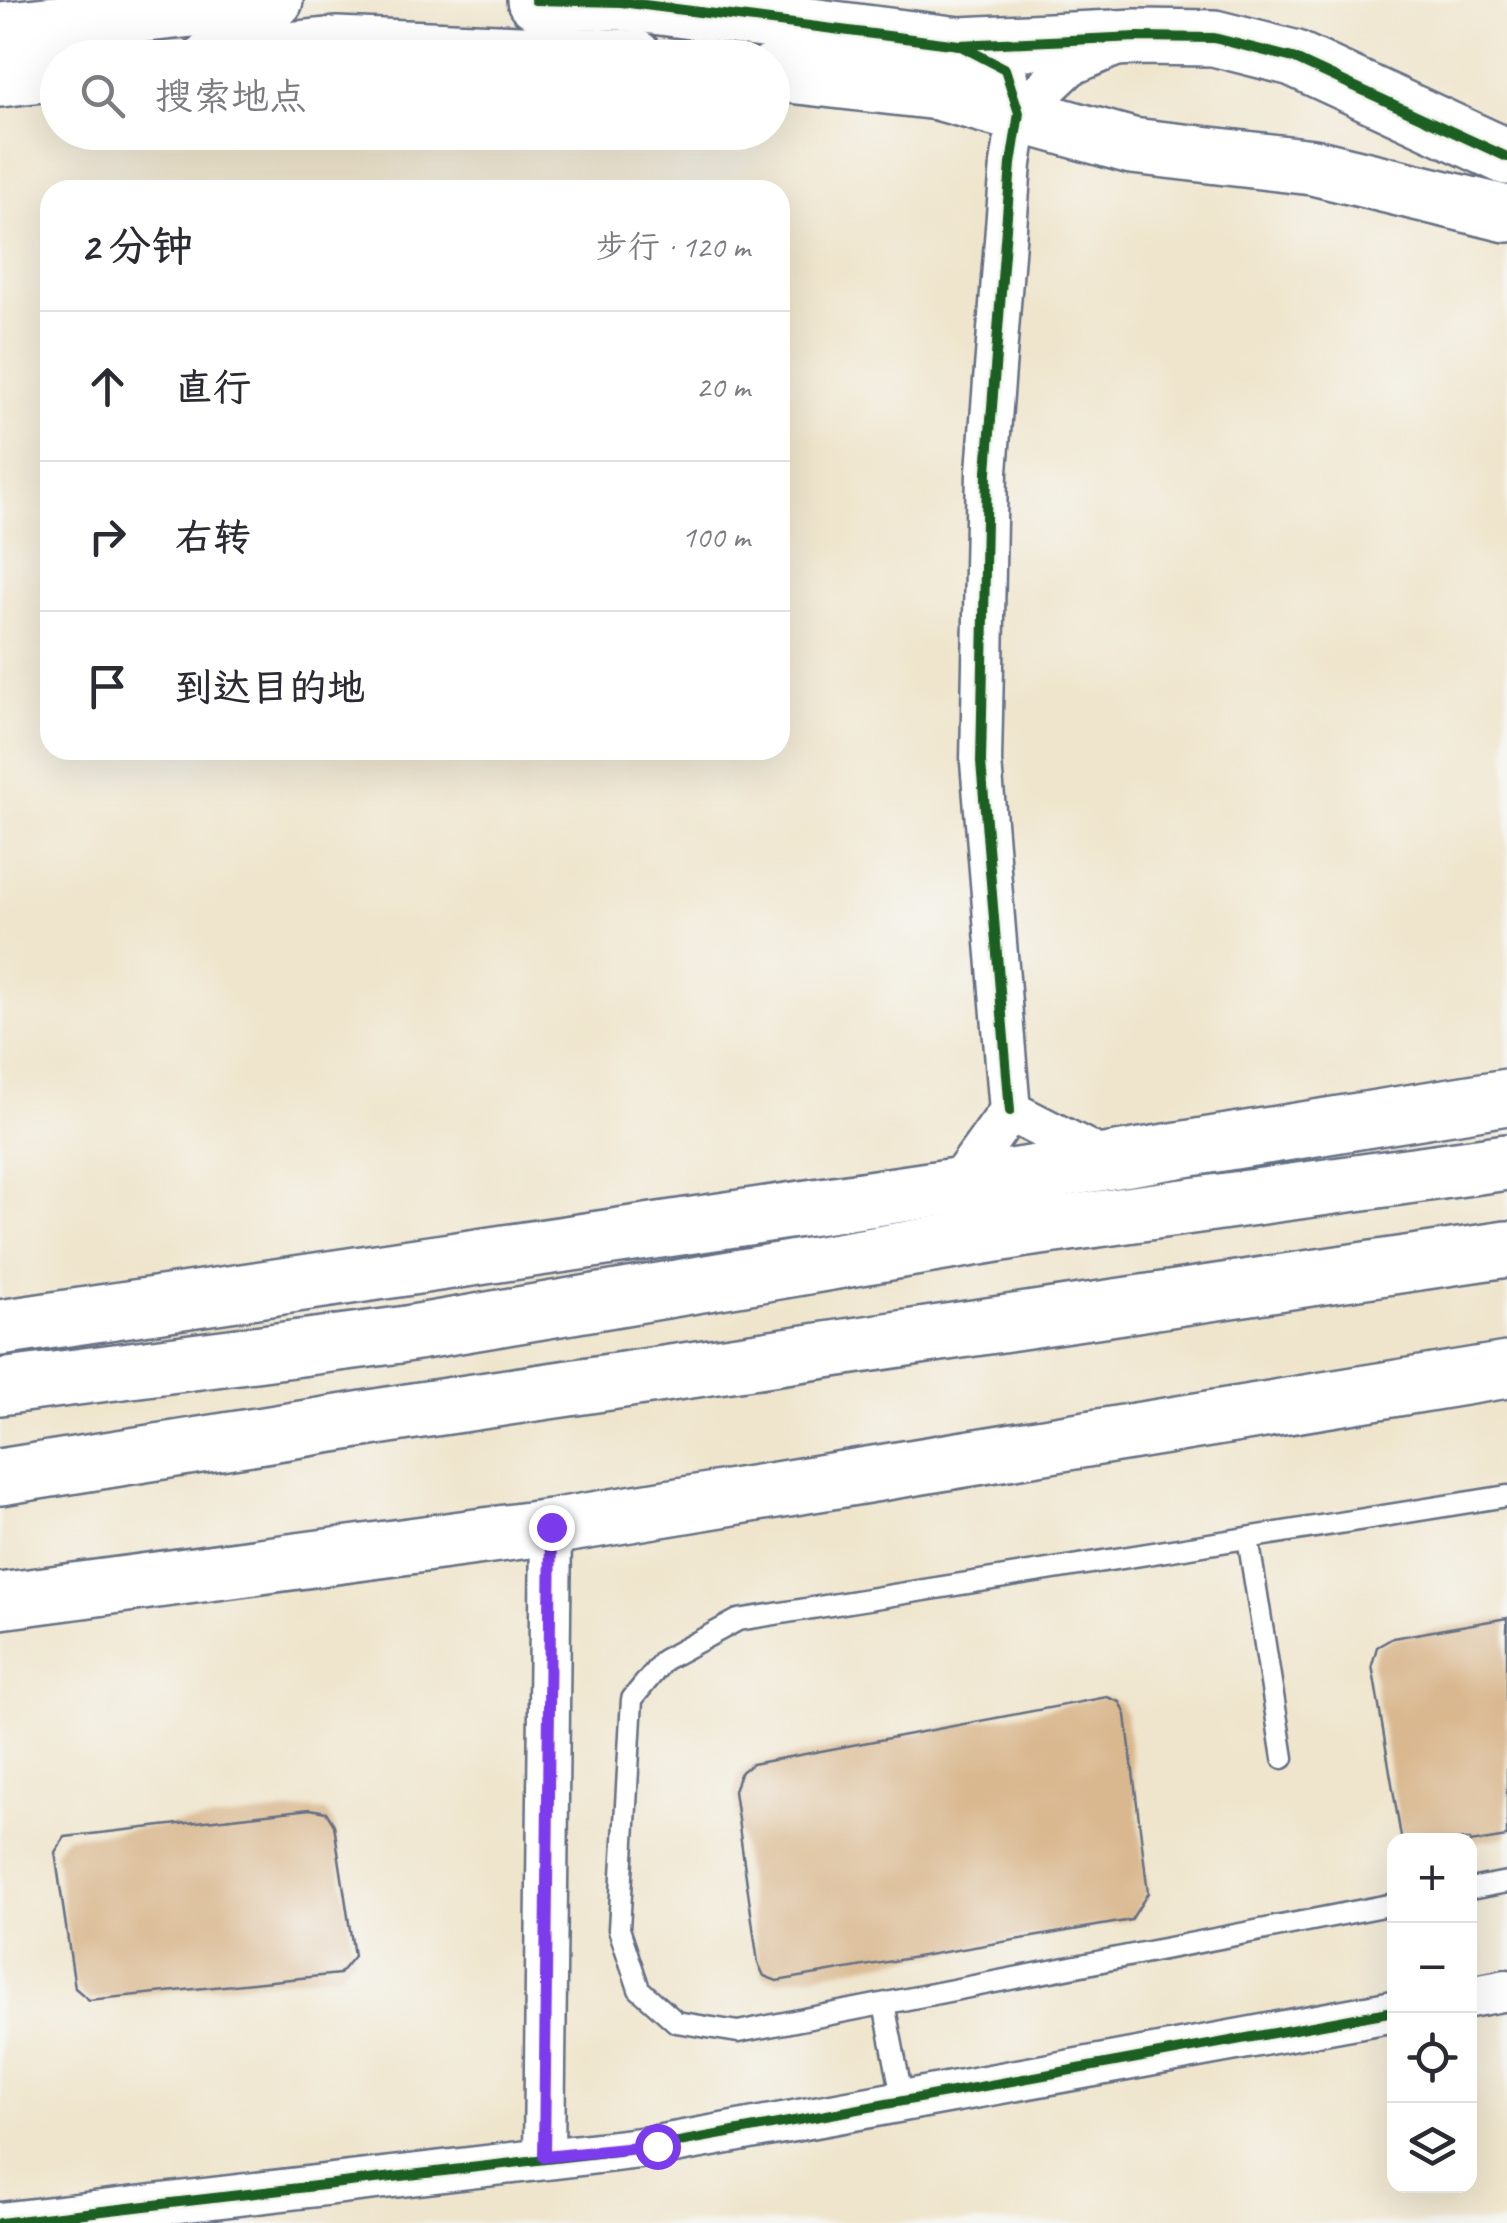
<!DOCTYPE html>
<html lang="zh">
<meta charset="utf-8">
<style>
:root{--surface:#fff;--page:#f2f2f3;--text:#2b2b33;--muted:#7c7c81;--line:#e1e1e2}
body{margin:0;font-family:Caveat,"LXGW WenKai TC",sans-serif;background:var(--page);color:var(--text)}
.controls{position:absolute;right:30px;bottom:30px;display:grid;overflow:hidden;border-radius:20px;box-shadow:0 10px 40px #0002}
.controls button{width:90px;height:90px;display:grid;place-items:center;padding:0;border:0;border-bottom:2px solid var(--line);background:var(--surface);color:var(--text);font:50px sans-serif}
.stop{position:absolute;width:30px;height:30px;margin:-22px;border:8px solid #7c3aed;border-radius:50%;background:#fff}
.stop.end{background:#7c3aed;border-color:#fff;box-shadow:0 2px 10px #0008}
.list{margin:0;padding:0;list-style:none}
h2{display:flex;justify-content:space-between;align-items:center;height:130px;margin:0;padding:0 40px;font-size:42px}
h2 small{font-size:32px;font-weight:400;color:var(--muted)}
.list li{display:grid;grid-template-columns:65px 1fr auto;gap:30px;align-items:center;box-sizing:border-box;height:150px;padding:0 40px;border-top:2px solid var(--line)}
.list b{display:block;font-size:38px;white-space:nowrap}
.list em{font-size:32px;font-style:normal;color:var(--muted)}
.icon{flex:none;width:55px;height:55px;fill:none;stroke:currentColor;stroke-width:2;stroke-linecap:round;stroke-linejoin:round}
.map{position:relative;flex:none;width:1507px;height:2223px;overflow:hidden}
.search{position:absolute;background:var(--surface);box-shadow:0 10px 40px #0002;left:40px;top:40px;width:750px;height:110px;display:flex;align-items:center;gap:25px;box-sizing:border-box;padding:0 35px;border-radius:55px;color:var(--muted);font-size:38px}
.panel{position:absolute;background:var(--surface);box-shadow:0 10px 40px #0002;left:40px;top:180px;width:750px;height:580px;border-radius:30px}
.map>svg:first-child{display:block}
</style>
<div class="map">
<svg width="1507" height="2223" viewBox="0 0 1507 2223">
<rect width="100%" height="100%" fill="#f6f6f2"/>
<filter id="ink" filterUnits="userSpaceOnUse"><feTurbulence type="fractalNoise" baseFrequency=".01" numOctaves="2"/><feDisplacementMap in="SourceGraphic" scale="20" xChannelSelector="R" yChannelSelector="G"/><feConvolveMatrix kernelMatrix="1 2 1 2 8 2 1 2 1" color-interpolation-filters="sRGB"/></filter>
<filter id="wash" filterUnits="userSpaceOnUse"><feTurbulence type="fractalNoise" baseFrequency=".0048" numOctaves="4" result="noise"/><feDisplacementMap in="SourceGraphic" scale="40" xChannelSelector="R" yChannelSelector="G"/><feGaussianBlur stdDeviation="2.25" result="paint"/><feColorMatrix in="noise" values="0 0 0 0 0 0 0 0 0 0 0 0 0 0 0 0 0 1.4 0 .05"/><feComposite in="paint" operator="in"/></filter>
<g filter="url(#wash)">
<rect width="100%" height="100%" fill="#efe5cc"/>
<g id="blocks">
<g fill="#d9b88f">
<path d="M 1507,1618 L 1507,1837 L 1470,1843 L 1470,1840 L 1405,1840 L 1401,1837 L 1372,1665 L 1377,1647 L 1393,1638 Z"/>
<path d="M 1107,1697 L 1120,1702 L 1126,1715 L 1148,1893 L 1131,1920 L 777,1981 L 764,1976 L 758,1963 L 734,1791 L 740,1773 L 752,1764 Z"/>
<path d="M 310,1809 L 326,1812 L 334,1825 L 354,1956 L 339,1974 L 89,2000 L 75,1988 L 55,1852 L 65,1837 Z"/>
</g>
</g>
</g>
<g filter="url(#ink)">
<use href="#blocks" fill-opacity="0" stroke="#656f84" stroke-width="2.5"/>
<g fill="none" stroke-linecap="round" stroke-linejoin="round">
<g stroke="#656f84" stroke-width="25">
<g id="lane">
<path d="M 1248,1538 L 1283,1758"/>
<path d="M 1470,1889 L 1507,1882"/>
<path d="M 1394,1904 L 738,2032 L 676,2022 L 639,1989 L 619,1929 L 632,1699 L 664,1660 L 738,1620 L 1507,1496"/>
<path d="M 884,2004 L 903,2101"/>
</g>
</g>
<g stroke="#656f84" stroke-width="45">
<g id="street">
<path d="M 959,45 L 1005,69 L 1019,113 L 1011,164 L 987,471 L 981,762 L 1010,1111"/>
<path d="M 1019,113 L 1070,65 L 1117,45"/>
<path d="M 956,1186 L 1010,1111 L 1108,1161"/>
<path d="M 1470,1997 L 1507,1990"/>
<path d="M 544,2157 L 551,1527"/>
<path d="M 0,2223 L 657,2146 L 1394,2011"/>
</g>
</g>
<g stroke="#656f84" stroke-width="60">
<g id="secondary">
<path d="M 535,0 L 621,2 L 959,45 L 1137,37 L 1214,38 L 1293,58 L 1507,157"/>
<path d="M 0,30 L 275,0"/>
<path d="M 211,58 L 336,45 L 635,58"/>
<path d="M 772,73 L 938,92 L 1132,146 L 1313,167 L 1507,214"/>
<path d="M 0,79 L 58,72"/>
<path d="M 0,1328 L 956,1186 L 1507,1097"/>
<path d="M 0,1387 L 400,1335 L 1026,1229 L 1507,1162"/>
<path d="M 0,1477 L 414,1411 L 1507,1249"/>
<path d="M 0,1601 L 551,1527 L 1507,1370"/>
</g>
</g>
<use href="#lane" stroke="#fff" stroke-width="20"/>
<use href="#street" stroke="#fff" stroke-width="40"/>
<use href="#secondary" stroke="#fff" stroke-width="55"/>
<g stroke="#f6f6f2" stroke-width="16">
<g id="cycleway">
<path d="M 535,0 L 621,2 L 959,45 L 1137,37 L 1214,38 L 1293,58 L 1507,157"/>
<path d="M 959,45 L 1005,69 L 1019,113 L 1011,164 L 987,471 L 981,762 L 1010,1111"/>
<path d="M 0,2223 L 657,2146 L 1394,2011"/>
</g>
</g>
<use href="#cycleway" stroke="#1b5e20" stroke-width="10"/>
</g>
</g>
<g fill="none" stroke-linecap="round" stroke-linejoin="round" filter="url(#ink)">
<path stroke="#7c3aed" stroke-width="12" d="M 551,1527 L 544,2157 L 657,2146"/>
</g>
</svg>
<div class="controls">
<button>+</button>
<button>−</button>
<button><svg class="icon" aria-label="locate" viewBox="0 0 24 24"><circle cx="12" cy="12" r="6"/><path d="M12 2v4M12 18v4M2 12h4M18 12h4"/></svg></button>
<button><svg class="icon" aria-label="layers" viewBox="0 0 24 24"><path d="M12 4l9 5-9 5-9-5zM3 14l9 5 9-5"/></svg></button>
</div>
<div class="stop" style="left:657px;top:2146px"></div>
<div class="stop end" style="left:551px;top:1527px"></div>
<div class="search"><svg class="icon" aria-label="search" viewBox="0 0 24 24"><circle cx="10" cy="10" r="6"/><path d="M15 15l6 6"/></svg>搜索地点</div>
<section class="panel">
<h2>2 分钟<small>步行 · 120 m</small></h2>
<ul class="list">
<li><svg class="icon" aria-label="ahead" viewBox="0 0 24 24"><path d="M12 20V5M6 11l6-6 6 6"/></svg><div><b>直行</b></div><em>20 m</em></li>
<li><svg class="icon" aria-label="right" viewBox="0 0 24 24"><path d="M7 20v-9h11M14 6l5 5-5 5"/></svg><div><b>右转</b></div><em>100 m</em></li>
<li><svg class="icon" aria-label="arrive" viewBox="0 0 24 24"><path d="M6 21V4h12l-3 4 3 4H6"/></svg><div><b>到达目的地</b></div></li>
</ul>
</section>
</div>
